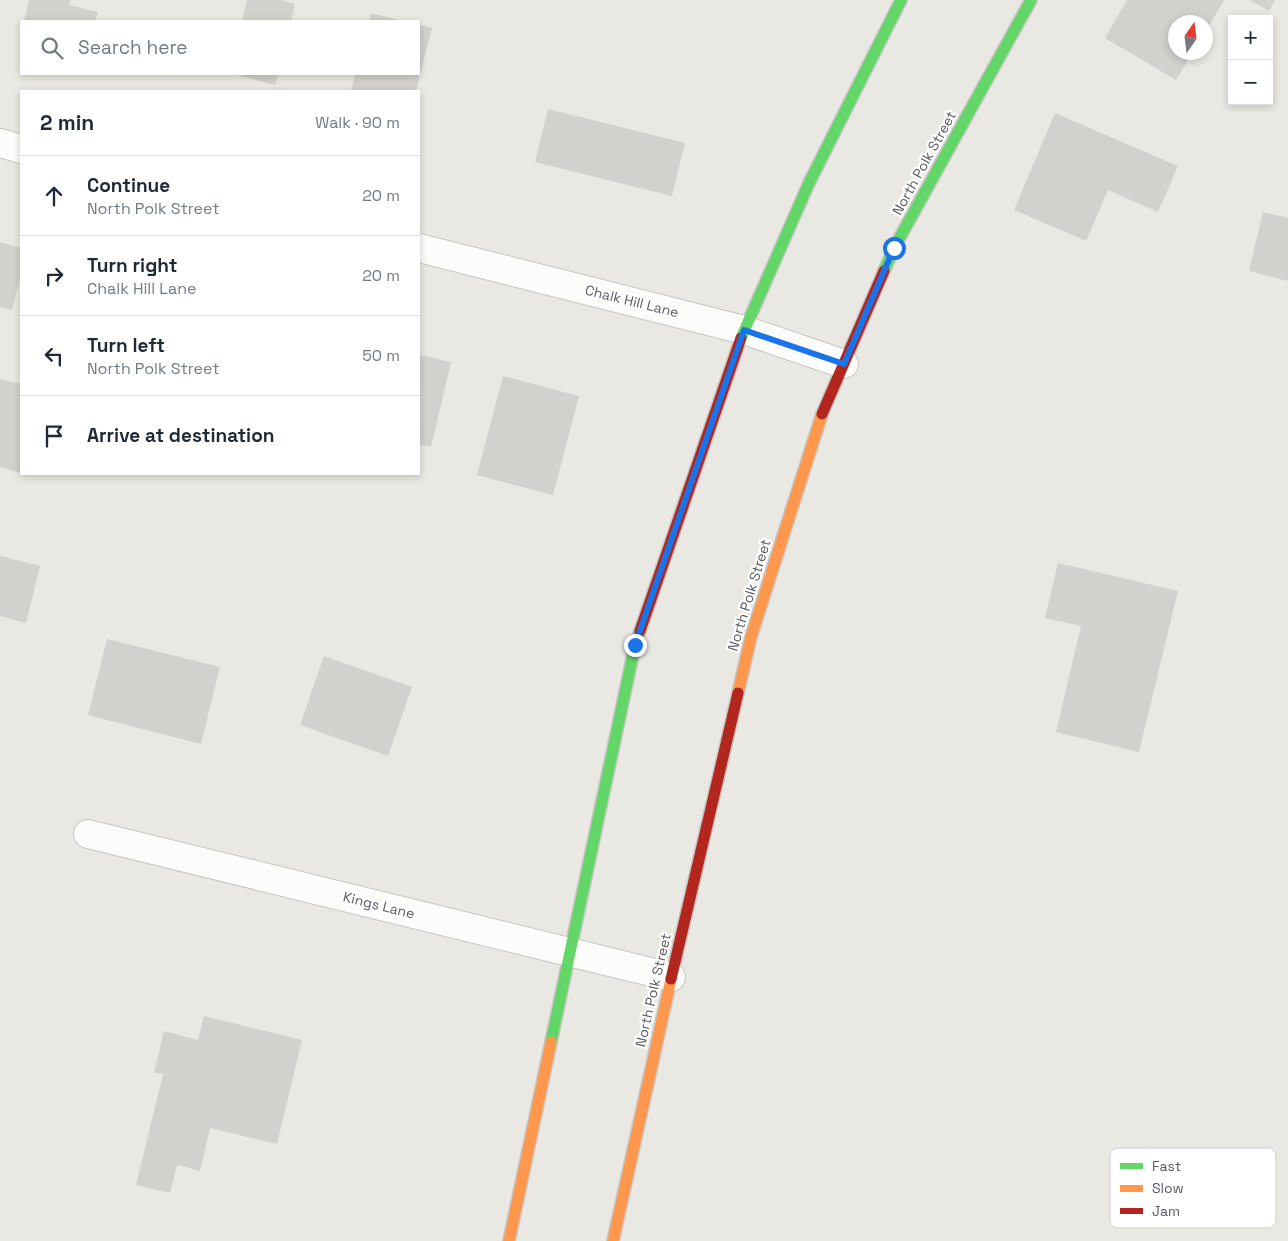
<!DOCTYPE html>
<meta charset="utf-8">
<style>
:root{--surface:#fff;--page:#f2f2f3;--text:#1f2937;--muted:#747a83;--line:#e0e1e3}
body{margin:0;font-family:"Space Grotesk",sans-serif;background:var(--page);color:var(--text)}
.controls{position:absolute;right:15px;top:15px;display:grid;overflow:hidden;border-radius:0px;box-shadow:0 2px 8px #0003}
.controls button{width:45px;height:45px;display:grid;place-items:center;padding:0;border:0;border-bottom:1px solid var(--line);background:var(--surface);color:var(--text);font:25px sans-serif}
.compass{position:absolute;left:1168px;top:15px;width:45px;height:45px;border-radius:50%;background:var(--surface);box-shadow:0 2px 8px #0003;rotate:14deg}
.stop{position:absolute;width:15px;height:15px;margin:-11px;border:4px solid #1a73e8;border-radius:50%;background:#fff}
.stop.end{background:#1a73e8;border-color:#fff;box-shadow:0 1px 5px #0008}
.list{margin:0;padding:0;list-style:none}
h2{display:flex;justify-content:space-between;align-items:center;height:65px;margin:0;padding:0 20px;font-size:21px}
h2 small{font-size:16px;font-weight:400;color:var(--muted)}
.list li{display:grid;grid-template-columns:32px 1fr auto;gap:15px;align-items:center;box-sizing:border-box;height:80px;padding:0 20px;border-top:1px solid var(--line)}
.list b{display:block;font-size:19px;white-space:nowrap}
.list p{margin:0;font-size:16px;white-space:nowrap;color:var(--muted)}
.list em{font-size:16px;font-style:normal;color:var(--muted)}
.icon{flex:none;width:28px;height:28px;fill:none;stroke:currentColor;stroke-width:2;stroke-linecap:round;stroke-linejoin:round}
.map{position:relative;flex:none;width:1288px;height:1241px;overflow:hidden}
.search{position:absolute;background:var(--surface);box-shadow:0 2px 8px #0003;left:20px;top:20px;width:400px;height:55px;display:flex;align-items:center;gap:12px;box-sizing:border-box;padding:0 18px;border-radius:0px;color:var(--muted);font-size:19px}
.panel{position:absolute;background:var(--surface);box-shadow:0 2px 8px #0003;left:20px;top:90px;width:400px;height:385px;border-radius:0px}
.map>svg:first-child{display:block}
</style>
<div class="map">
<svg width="1288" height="1241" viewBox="0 0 1288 1241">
<rect width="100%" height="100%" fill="#eae8e2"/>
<g fill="#d2d1cd">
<path d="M 29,0 L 71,0 L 69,5 L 98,12 L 95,21 L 24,21 Z"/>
<path d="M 247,0 L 281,0 L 295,4 L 291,21 L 242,21 Z"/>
<path d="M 1127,0 L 1224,0 L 1206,31 L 1206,22 L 1176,22 L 1176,52 L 1193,52 L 1176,80 L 1105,38 Z"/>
<path d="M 1249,0 L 1275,0 L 1269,11 Z"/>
<path d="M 371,13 L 402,21 L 369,21 Z"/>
<path d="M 419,25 L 432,28 L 416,91 L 351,91 L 355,74 L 419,74 Z"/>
<path d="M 233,74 L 278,74 L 275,85 Z"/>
<path d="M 548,109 L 685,143 L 672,196 L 535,162 Z"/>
<path d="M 1055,113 L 1178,166 L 1158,212 L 1108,190 L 1086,241 L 1014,210 Z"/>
<path d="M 1263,212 L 1288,218 L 1288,281 L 1249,271 Z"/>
<path d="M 0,242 L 21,248 L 21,274 L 12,310 L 0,307 Z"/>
<path d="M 419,355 L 451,362 L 431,447 L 419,444 Z"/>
<path d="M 503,376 L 579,396 L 553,495 L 477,475 Z"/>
<path d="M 0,379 L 21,384 L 21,473 L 0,467 Z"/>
<path d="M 0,556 L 40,566 L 26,623 L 0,616 Z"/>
<path d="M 1058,563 L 1178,591 L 1139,752 L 1056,732 L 1081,626 L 1045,618 Z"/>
<path d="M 107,639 L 220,667 L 201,744 L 88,715 Z"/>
<path d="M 324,656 L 412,687 L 388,756 L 300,725 Z"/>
<path d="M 204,1016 L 302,1040 L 277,1144 L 210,1128 L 200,1171 L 177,1165 L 170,1193 L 136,1185 L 163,1074 L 154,1073 L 164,1031 L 198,1040 Z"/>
</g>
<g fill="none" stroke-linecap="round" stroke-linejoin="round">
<g stroke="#c6c6c4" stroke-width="30">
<g id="street">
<path d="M 0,143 L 21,149"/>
<path d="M 419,248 L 744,330 L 844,364"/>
<path d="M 88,834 L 671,977"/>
</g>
</g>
<g stroke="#c5c5c4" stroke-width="14">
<g id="fast">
<path d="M 884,271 L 894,248 L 1031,0"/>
<path d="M 741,338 L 809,183 L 901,0"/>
<path d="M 551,1042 L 635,645 L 640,631"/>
</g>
</g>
<g stroke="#c5c5c4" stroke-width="14">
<g id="slow">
<path d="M 738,693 L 751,637 L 822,414"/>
<path d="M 509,1241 L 551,1042"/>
<path d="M 613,1241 L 671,979"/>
</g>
</g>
<g stroke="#c5c5c4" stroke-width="14">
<g id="jam">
<path d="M 822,414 L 884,271"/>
<path d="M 640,631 L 741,338"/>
<path d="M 671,979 L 738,693"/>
</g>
</g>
<use href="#street" stroke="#fcfcfb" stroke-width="28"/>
<use href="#fast" stroke="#63d668" stroke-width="11"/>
<use href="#slow" stroke="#ff974d" stroke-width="11"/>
<use href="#jam" stroke="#b3261e" stroke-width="11"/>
</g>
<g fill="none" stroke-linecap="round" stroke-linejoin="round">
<path stroke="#1a73e8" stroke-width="6" d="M 635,645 L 744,330 L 844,364 L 894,248"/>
</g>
<g text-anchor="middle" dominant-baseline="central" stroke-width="4.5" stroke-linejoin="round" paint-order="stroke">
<g font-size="14" fill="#585b61" stroke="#fff">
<text transform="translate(924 163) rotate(-61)">North Polk Street</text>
<text transform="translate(632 301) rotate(14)">Chalk Hill Lane</text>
<text transform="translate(749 595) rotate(-73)">North Polk Street</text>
<text transform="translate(379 905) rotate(14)">Kings Lane</text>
<text transform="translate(653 990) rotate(-77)">North Polk Street</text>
</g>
</g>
<rect x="1110" y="1148" width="166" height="80" rx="8" fill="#fff" stroke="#cdced0" stroke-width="1"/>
<rect x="1120" y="1163" width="23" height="6" fill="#63d668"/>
<rect x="1120" y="1185" width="23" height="7" fill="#ff974d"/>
<rect x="1120" y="1208" width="23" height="6" fill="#b3261e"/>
<g font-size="14" fill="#585b61">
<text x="1152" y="1171">Fast</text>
<text x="1152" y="1193">Slow</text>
<text x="1152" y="1216">Jam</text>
</g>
</svg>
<div class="controls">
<button>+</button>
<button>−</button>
</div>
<svg class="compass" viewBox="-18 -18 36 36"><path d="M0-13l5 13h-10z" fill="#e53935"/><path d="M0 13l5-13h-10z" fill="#747a83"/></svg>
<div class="stop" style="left:894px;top:248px"></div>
<div class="stop end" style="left:635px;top:645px"></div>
<div class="search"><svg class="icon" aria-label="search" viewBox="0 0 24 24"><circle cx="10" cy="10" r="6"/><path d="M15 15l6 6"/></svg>Search here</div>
<section class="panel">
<h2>2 min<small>Walk · 90 m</small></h2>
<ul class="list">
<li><svg class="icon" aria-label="ahead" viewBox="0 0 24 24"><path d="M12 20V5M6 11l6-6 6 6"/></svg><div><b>Continue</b><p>North Polk Street</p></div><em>20 m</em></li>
<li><svg class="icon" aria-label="right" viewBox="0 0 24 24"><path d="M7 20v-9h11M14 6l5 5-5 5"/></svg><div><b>Turn right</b><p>Chalk Hill Lane</p></div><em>20 m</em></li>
<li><svg class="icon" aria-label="left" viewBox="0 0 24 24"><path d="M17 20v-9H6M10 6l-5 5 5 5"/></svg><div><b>Turn left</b><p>North Polk Street</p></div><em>50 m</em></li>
<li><svg class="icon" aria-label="arrive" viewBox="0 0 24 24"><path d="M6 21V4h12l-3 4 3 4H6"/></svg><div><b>Arrive at destination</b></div></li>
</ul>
</section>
</div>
